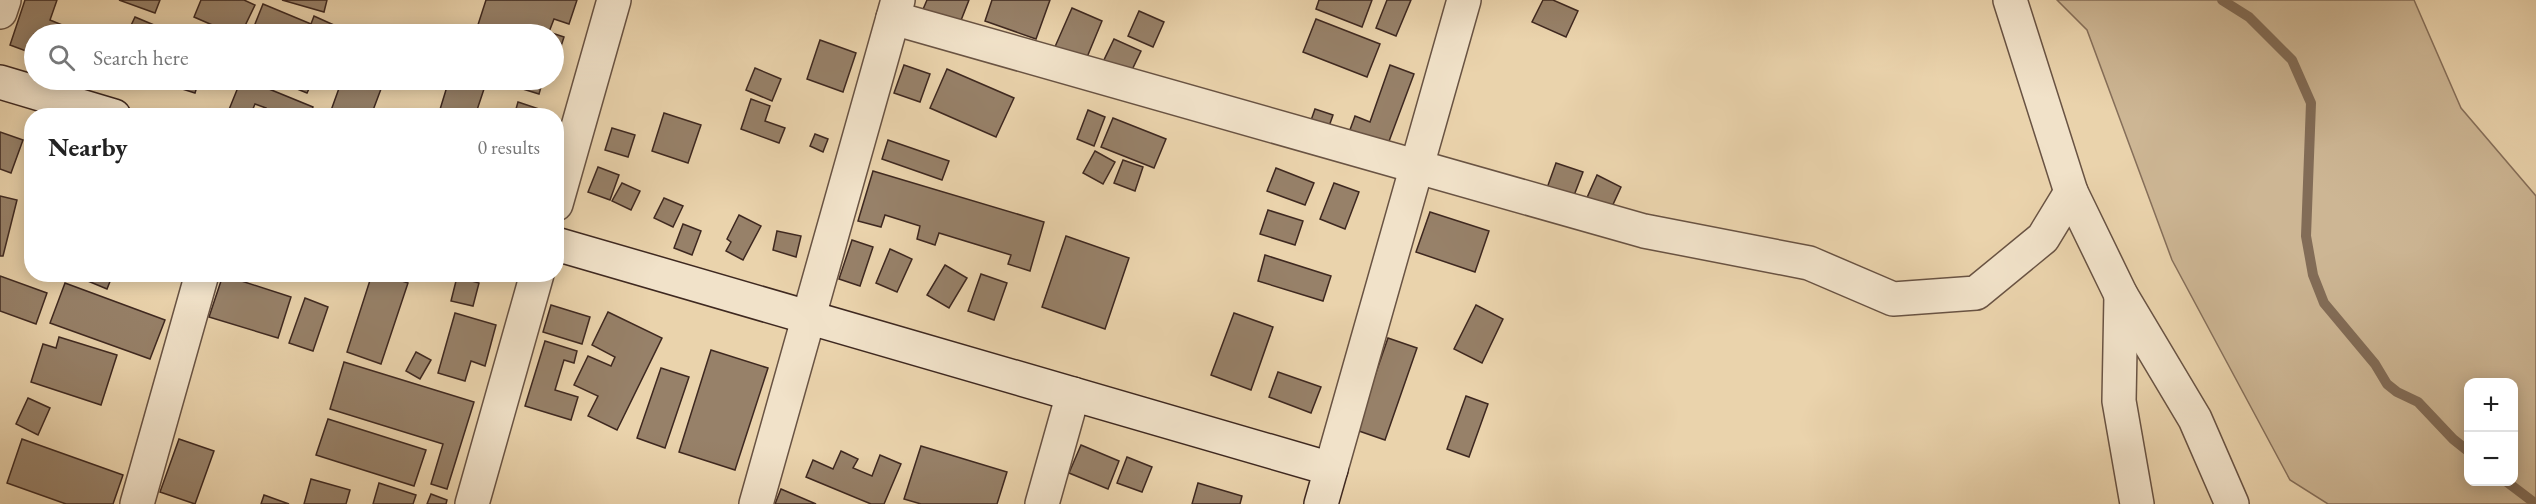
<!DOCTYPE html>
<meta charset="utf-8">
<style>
:root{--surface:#fff;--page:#f2f2f2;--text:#222;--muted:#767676;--line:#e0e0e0}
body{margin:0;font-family:"EB Garamond",serif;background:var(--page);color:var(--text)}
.controls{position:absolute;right:18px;bottom:18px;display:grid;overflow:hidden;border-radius:12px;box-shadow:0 3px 15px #0003}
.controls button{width:54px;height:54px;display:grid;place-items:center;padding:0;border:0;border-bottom:2px solid var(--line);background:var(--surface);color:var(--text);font:30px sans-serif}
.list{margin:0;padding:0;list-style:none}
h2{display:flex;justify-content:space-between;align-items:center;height:78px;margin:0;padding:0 24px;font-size:26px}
h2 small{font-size:20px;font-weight:400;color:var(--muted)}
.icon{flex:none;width:33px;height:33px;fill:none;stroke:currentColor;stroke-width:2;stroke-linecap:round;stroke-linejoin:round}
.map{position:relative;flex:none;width:2536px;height:504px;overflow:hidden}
.search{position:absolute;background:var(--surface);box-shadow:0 3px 15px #0003;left:24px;top:24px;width:540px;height:66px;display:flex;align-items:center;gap:15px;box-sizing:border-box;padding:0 21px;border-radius:33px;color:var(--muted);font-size:22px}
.panel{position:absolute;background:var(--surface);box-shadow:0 3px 15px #0003;left:24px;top:108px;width:540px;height:174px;border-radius:24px}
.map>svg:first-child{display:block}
</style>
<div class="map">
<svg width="2536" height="504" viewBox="0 0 2536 504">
<rect width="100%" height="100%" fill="#ead3ac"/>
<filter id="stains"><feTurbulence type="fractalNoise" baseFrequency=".00333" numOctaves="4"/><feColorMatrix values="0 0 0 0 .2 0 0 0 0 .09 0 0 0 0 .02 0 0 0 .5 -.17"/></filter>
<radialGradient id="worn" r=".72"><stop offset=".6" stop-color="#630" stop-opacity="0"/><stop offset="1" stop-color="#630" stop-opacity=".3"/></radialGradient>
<path fill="#cdb694" stroke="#866f5a" stroke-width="1.5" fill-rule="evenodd" d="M 2057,0 L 2414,0 L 2461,108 L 2536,196 L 2536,504 L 2328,504 L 2290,480 L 2172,260 L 2087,30 ZM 2468,382 L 2514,382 L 2514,482 L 2468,482 Z"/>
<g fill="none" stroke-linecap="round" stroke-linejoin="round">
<g stroke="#826c57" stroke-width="10">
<path d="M 2222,0 L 2249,17 L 2292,60 L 2311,103 L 2306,236 L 2313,275 L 2324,303 L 2375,364 L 2387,384 L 2397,392 L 2418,402 L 2453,439 L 2468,451"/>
<path d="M 2507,482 L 2536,504"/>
</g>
</g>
<g fill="#978169" stroke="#3e2820" stroke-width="1.5">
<path d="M 25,0 L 57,0 L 50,20 L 67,27 L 65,34 L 34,34 L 34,54 L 10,45 Z"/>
<path d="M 119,0 L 160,0 L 155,13 Z"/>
<path d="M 201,0 L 244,0 L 255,5 L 241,34 L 233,34 L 194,17 Z"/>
<path d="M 282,0 L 327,0 L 324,12 Z"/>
<path d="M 486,0 L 577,0 L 569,24 L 554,19 L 549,32 L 564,37 L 554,68 L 554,34 L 475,34 Z"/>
<path d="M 927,0 L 969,0 L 958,28 L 921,14 Z"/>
<path d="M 992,0 L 1050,0 L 1036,39 L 985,21 Z"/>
<path d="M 1319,0 L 1372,0 L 1362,27 L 1316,9 Z"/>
<path d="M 1387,0 L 1411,0 L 1396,36 L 1376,28 Z"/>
<path d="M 1543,0 L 1553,0 L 1578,11 L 1566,37 L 1532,22 Z"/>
<path d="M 263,4 L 311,24 L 314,16 L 336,26 L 333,34 L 251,34 Z"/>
<path d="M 1072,8 L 1102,21 L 1085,62 L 1054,49 Z"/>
<path d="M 1139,11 L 1164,22 L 1153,47 L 1128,36 Z"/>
<path d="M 135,17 L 154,25 L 150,34 L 127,34 Z"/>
<path d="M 1316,19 L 1380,44 L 1367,77 L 1303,52 Z"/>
<path d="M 1114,39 L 1141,51 L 1130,74 L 1103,62 Z"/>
<path d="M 820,40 L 856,53 L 843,92 L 807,79 Z"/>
<path d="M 904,65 L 930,74 L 920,102 L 894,93 Z"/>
<path d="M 1390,65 L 1414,74 L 1385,152 L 1347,138 L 1355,116 L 1370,122 Z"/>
<path d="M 755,68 L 781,79 L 772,101 L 746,90 Z"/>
<path d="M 947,69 L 1014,98 L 996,137 L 930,108 Z"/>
<path d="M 181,80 L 199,80 L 195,93 L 179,88 Z"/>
<path d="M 241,80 L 247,80 L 313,107 L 310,116 L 263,116 L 266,108 L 255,104 L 250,116 L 238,116 L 228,112 Z"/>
<path d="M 275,80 L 313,80 L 307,93 Z"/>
<path d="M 342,80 L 376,80 L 374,86 L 381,89 L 372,113 L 377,116 L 329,116 Z"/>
<path d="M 449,80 L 487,80 L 475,116 L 438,116 Z"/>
<path d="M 494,80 L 543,80 L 539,94 Z"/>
<path d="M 751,99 L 770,106 L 765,121 L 785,128 L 779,143 L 741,129 Z"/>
<path d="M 518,102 L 554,114 L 554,116 L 514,116 Z"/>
<path d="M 1315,109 L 1333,115 L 1327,132 L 1309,126 Z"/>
<path d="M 1088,110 L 1105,117 L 1094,146 L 1077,139 Z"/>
<path d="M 664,113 L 701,125 L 688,163 L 652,151 Z"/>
<path d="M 1113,118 L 1166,139 L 1154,168 L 1101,147 Z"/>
<path d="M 612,128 L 635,135 L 628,157 L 605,150 Z"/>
<path d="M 0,132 L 23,140 L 11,173 L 0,169 Z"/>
<path d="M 815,134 L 828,139 L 823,152 L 810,146 Z"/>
<path d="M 888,140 L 949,161 L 942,180 L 882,159 Z"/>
<path d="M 1095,151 L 1115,162 L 1103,184 L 1083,173 Z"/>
<path d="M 1123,160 L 1143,167 L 1135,191 L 1114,183 Z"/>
<path d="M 1556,163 L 1583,172 L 1573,198 L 1547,188 Z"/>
<path d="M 598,167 L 619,175 L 610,200 L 588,192 Z"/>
<path d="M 1276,168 L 1314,183 L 1305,205 L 1267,191 Z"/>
<path d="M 873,171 L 1044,222 L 1030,271 L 1008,264 L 1011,255 L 939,233 L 935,245 L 917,239 L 920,226 L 885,215 L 881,227 L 858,221 Z"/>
<path d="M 1597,175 L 1621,187 L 1610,211 L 1586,200 Z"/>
<path d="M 622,183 L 640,191 L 631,210 L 612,201 Z"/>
<path d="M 1334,183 L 1359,192 L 1345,229 L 1320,219 Z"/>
<path d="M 0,196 L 17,200 L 3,256 L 0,256 Z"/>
<path d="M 664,198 L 683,206 L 673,227 L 654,218 Z"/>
<path d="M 1268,210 L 1303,221 L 1295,245 L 1260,234 Z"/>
<path d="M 1430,212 L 1489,231 L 1475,272 L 1416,252 Z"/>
<path d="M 739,215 L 761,226 L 743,260 L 726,251 L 731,242 L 727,239 Z"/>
<path d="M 683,224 L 701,231 L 692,255 L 674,248 Z"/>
<path d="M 777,231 L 801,236 L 796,257 L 773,250 Z"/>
<path d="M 1066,236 L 1129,258 L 1105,329 L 1042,307 Z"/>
<path d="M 852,240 L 873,247 L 860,286 L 839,279 Z"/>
<path d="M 890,249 L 912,259 L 897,292 L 876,283 Z"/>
<path d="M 1265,255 L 1331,276 L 1323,301 L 1258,281 Z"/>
<path d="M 945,265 L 967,278 L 949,308 L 927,295 Z"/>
<path d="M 71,274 L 113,274 L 107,289 Z"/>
<path d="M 372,274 L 381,274 L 408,283 L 381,364 L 347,352 Z"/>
<path d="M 981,274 L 1007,283 L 994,320 L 968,311 Z"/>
<path d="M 223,275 L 291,297 L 278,338 L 209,317 Z"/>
<path d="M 0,276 L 47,293 L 36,324 L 0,311 Z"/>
<path d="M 457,277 L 479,283 L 473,306 L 451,301 Z"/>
<path d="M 65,283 L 165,320 L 150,359 L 50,323 Z"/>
<path d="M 305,298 L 328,307 L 313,351 L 289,343 Z"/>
<path d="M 551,305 L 590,317 L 582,344 L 543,332 Z"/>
<path d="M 1476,305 L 1503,319 L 1482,363 L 1454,349 Z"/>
<path d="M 608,312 L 662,338 L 617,430 L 588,416 L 598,396 L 574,385 L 588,356 L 611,366 L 615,357 L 592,345 Z"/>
<path d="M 455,313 L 496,325 L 485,366 L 471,361 L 465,381 L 438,373 Z"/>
<path d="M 1234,313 L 1273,327 L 1251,390 L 1211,375 Z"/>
<path d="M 59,337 L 117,355 L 101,405 L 31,382 L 43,344 L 56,348 Z"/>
<path d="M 1388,338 L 1417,348 L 1385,440 L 1356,430 Z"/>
<path d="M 545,341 L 577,351 L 574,363 L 564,360 L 555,390 L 578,397 L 571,420 L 525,406 Z"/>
<path d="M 711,350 L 768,368 L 735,470 L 679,452 Z"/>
<path d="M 416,352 L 431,360 L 420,379 L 406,371 Z"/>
<path d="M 344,362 L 474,402 L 447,489 L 431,484 L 443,444 L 330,409 Z"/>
<path d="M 661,368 L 689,377 L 665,448 L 637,438 Z"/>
<path d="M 1278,372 L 1321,387 L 1311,413 L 1269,397 Z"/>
<path d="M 1466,396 L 1488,404 L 1469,457 L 1447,449 Z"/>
<path d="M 28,398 L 50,408 L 38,435 L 16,424 Z"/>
<path d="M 328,419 L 426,450 L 414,486 L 316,455 Z"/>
<path d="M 22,439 L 123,475 L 113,504 L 66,504 L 7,483 Z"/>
<path d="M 179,439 L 214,451 L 195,504 L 160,492 Z"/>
<path d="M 1081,445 L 1119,461 L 1108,489 L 1069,473 Z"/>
<path d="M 921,446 L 1007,472 L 997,504 L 921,504 L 904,499 Z"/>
<path d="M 841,451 L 858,459 L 853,468 L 872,476 L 880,455 L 901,464 L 884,504 L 871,504 L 806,477 L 813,460 L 833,469 Z"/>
<path d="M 1127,457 L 1152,467 L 1142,492 L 1117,483 Z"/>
<path d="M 311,479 L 350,490 L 346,504 L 304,504 Z"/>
<path d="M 379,483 L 416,495 L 413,504 L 373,504 Z"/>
<path d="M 1198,483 L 1242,496 L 1240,504 L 1192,504 Z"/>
<path d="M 781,489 L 816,504 L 775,504 Z"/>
<path d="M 431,494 L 447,500 L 446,504 L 427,504 Z"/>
<path d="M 264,495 L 289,504 L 261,504 Z"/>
</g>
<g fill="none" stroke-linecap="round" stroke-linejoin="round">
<g stroke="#695343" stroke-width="36">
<g id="street">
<path d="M 2010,0 L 2071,192"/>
<path d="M 0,12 L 4,0"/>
<path d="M 893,18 L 1644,231 L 1809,263 L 1893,299 L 1976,293 L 2043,238 L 2071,192 L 2121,295 L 2195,419 L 2232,504"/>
<path d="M 556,204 L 614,0"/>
<path d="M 2121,295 L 2119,401 L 2137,504"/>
<path d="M 1331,469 L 1464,0"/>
<path d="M 137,504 L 202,274"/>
<path d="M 472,504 L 537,274"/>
<path d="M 756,504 L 898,0"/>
<path d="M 1042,504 L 1073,394"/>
</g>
</g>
<g stroke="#3e2820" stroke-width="36">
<g id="secondary">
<path d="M 0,82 L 114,116"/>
<path d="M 556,244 L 1331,469 L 1321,504"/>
</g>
</g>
<use href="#street" stroke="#f1e2c9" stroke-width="33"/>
<use href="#secondary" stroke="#f1e2c9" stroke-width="33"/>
</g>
<rect width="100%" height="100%" filter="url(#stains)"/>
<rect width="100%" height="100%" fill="url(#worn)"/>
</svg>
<div class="controls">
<button>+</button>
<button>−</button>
</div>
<div class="search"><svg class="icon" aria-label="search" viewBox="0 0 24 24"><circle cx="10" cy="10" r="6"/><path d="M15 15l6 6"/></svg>Search here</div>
<section class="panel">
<h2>Nearby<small>0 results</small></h2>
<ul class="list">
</ul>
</section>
</div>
